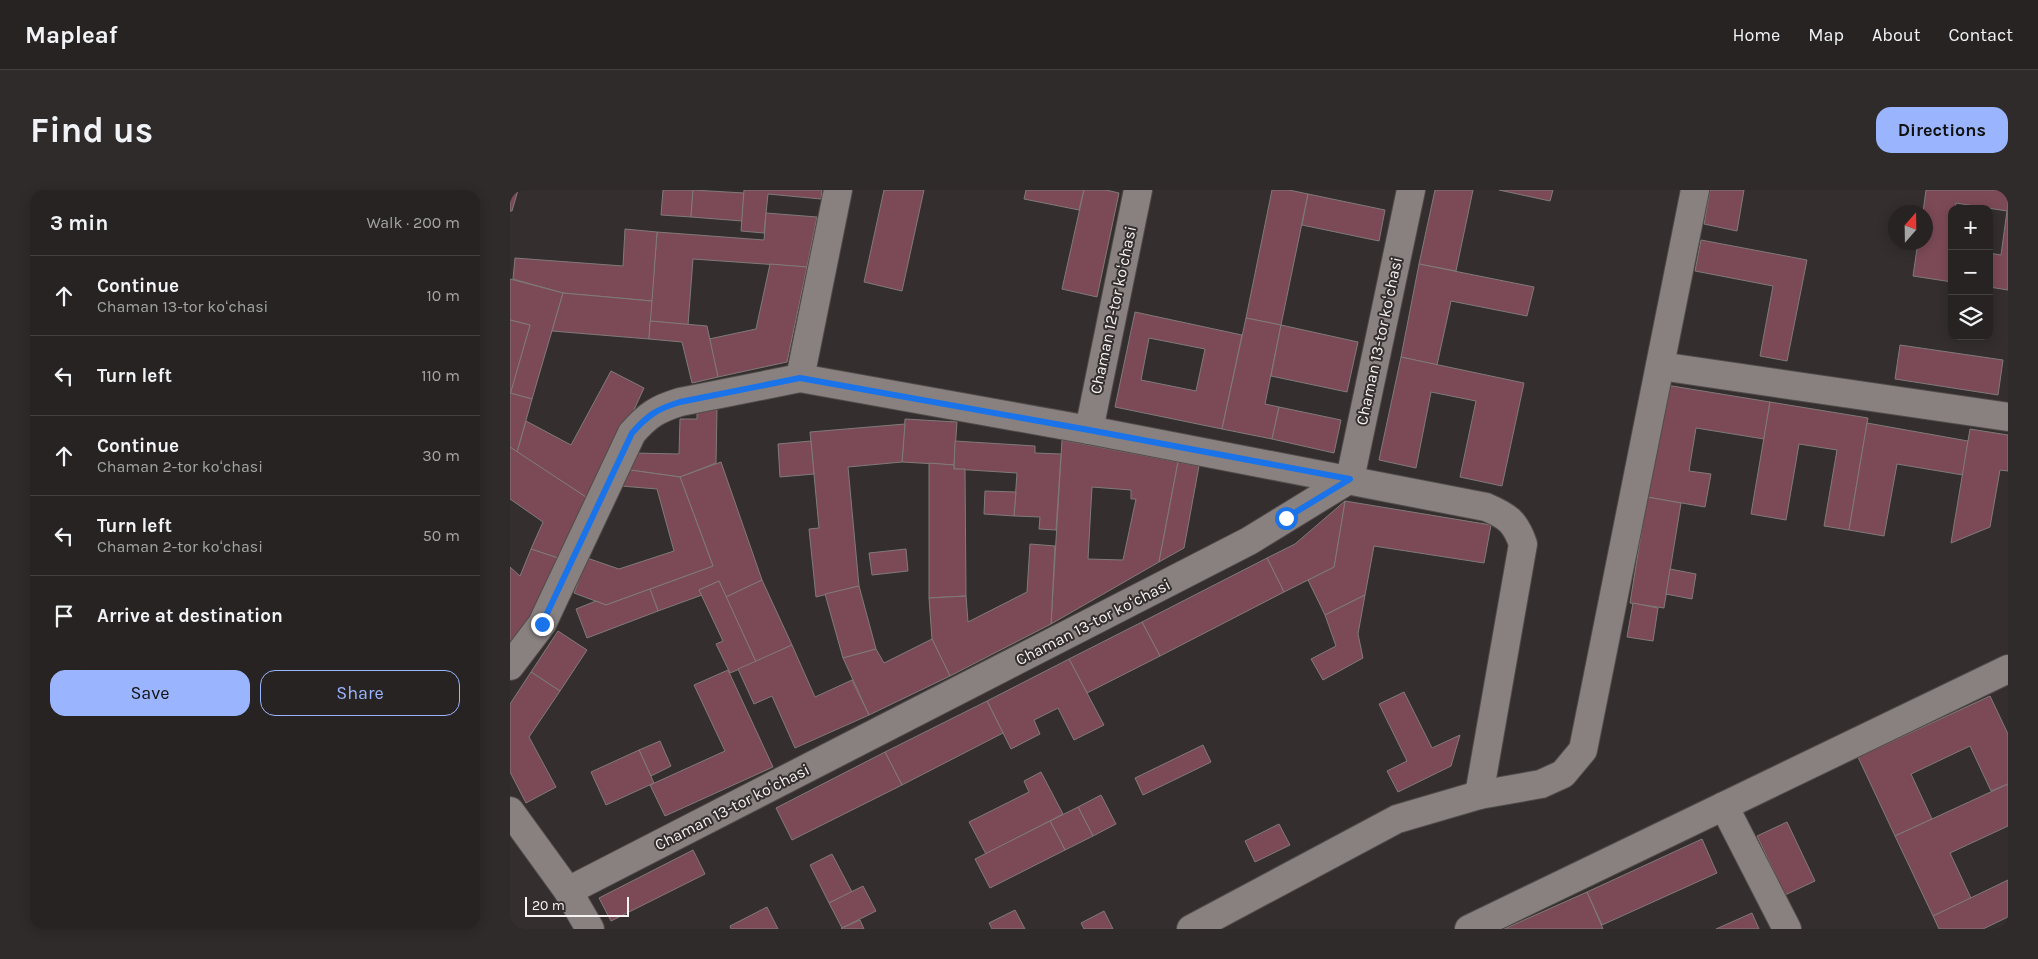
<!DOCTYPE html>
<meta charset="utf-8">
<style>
:root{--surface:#272322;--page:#2f2b2a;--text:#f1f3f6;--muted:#a4a4a5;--line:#434040;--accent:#9ab5fd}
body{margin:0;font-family:Karla,sans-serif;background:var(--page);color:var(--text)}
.controls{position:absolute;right:15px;top:15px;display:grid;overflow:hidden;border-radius:10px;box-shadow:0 2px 12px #0003}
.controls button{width:45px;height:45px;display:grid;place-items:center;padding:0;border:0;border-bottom:1px solid var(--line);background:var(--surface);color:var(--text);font:25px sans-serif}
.compass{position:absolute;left:1378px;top:15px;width:45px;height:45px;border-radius:50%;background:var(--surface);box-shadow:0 2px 12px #0003;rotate:20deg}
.scale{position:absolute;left:15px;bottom:12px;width:104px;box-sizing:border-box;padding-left:5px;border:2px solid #f7f3f3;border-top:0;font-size:14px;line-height:18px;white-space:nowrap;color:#f7f3f3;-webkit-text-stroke:4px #342f2e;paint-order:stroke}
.stop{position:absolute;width:15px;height:15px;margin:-11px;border:4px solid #1a73e8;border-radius:50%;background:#fff}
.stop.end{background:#1a73e8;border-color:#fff;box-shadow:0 1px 5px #0008}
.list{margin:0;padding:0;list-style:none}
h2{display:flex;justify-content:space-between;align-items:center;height:65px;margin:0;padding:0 20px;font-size:21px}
h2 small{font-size:16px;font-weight:400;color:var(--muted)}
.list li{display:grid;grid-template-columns:32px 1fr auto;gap:15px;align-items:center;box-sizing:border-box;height:80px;padding:0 20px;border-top:1px solid var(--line)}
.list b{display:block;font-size:19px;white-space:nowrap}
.list p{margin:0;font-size:16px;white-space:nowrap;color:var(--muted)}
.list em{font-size:16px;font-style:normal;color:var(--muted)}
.actions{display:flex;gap:10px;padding:15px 20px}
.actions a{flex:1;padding:11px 0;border:1px solid var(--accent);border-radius:15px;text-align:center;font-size:18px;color:var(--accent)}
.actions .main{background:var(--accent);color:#111}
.icon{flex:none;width:28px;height:28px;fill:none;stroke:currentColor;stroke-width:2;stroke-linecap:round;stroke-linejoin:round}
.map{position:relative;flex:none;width:1498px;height:739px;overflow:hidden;border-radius:15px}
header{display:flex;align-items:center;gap:30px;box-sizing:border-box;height:70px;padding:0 25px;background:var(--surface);border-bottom:1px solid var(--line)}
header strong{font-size:24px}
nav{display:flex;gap:28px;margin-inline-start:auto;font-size:18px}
.intro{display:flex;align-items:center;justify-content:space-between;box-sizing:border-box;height:120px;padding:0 30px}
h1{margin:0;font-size:35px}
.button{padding:12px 22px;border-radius:15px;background:var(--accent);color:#111;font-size:18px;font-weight:700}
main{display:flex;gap:30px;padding:0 30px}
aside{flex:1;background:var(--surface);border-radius:15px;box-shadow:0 2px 12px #0003}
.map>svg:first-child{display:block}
</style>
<header>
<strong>Mapleaf</strong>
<nav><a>Home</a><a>Map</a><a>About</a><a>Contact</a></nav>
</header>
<div class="intro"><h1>Find us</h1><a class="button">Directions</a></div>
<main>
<aside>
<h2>3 min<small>Walk · 200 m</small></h2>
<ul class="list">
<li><svg class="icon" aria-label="ahead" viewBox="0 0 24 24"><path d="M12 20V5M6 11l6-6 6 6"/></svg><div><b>Continue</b><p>Chaman 13-tor koʻchasi</p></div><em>10 m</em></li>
<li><svg class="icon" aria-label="left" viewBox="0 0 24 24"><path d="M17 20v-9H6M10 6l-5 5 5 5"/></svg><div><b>Turn left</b></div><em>110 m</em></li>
<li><svg class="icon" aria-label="ahead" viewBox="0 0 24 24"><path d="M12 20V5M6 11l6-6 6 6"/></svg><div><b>Continue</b><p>Chaman 2-tor koʻchasi</p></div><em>30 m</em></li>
<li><svg class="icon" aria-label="left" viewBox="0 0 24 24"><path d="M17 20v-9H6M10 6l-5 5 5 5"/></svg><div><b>Turn left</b><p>Chaman 2-tor koʻchasi</p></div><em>50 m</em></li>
<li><svg class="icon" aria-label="arrive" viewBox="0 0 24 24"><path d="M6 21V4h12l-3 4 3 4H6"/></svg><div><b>Arrive at destination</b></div></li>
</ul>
<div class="actions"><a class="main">Save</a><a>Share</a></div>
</aside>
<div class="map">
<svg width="1498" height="739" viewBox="0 0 1498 739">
<rect width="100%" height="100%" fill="#342f2e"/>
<g fill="#7c4a57" stroke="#807a7b" fill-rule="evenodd">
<path d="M 0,0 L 8,0 L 2,21 L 0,21 Z"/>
<path d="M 153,0 L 183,0 L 181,27 L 151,25 Z"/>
<path d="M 183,0 L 234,3 L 232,31 L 181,27 Z"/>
<path d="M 234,0 L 312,0 L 311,9 L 258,4 L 254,43 L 231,41 Z"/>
<path d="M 374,0 L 414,0 L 392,101 L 354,92 Z"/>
<path d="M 516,0 L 574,0 L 569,20 L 514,9 Z"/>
<path d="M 574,0 L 596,0 L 609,3 L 587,107 L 552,99 Z"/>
<path d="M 762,0 L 779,0 L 798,4 L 771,135 L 736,128 Z"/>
<path d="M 925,0 L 963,0 L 946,81 L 909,74 Z"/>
<path d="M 989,0 L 1043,0 L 1040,11 Z"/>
<path d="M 1200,0 L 1234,0 L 1227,41 L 1194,34 Z"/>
<path d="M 1416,0 L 1498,0 L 1498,100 L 1479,97 L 1479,63 L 1491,65 L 1497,21 L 1446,13 L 1445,19 L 1442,19 L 1439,57 L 1442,58 L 1442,92 L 1403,86 L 1408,52 L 1416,52 L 1416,22 L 1413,22 Z"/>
<path d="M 798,4 L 875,20 L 869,51 L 792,35 Z"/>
<path d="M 256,23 L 307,27 L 297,77 L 183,69 L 178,135 L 140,131 L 147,42 L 254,50 Z"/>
<path d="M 115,39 L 147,42 L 142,111 L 53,103 L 3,89 L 5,68 L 113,76 Z"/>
<path d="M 1191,50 L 1297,70 L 1277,171 L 1250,166 L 1263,96 L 1185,81 Z"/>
<path d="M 260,74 L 297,77 L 277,172 L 208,187 L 199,149 L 246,139 Z"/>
<path d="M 909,74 L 1024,97 L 1017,126 L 941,111 L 927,175 L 891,167 Z"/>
<path d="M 0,89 L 53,103 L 22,209 L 0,203 L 20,135 L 0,130 Z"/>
<path d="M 53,103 L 142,111 L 139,149 L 42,141 Z"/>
<path d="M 625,122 L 732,145 L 712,239 L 605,217 ZM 639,148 L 695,159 L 686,201 L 631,190 Z"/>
<path d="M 736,128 L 771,135 L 755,214 L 769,217 L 762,249 L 712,239 Z"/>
<path d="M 0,130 L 20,135 L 0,205 Z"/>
<path d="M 140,131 L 197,136 L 208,187 L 182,193 L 172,152 L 139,149 Z"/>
<path d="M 771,135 L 848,152 L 837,202 L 761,186 Z"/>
<path d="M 1390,155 L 1493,170 L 1488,205 L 1385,189 Z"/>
<path d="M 891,167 L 1014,193 L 992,296 L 950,287 L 966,211 L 921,202 L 906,278 L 869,270 Z"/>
<path d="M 101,181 L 134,198 L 82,311 L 7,262 L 16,231 L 61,255 Z"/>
<path d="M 1156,195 L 1260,212 L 1254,249 L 1186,238 L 1179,281 L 1201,284 L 1195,317 L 1137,307 Z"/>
<path d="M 0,203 L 22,209 L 7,262 L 0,257 Z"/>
<path d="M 1260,212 L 1358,228 L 1339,340 L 1314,336 L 1327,260 L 1289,254 L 1276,330 L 1241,324 Z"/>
<path d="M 769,217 L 831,230 L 824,263 L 762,249 Z"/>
<path d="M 187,218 L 207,219 L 206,273 L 170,287 L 113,279 L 124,263 L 169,264 L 170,229 L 187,229 Z"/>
<path d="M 395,229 L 447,232 L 444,275 L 392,272 Z"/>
<path d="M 1357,233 L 1458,251 L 1453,285 L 1387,274 L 1374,346 L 1339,340 Z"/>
<path d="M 395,234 L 392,272 L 338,277 L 349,396 L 306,407 L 299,339 L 309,338 L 300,242 Z"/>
<path d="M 1460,239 L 1498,245 L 1498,281 L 1490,280 L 1480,337 L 1441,353 Z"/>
<path d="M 552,250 L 668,272 L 649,372 L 541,434 ZM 582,297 L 621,300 L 621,309 L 626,309 L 613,370 L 578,369 Z"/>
<path d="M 301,251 L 304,284 L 270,287 L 268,254 Z"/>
<path d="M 445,251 L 525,256 L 525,263 L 551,264 L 546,340 L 529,339 L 530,327 L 504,326 L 507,283 L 444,279 Z"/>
<path d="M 0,257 L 82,311 L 54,370 L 21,359 L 33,332 L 0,309 Z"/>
<path d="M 211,272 L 252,390 L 216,407 L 209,391 L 189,400 L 192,405 L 148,421 L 140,399 L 203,376 L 170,287 Z"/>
<path d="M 668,272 L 689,276 L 674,358 L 649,372 Z"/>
<path d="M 419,273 L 444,275 L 444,279 L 455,279 L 456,406 L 419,408 Z"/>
<path d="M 113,279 L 170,287 L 203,376 L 96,415 L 64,403 L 77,368 L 109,379 L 164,361 L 147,299 L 111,296 Z"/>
<path d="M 475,301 L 506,302 L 504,326 L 474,324 Z"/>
<path d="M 1137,307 L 1171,313 L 1154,418 L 1120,413 Z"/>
<path d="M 835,311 L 981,335 L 974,373 L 864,356 L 855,405 L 815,425 L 798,390 L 824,377 Z"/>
<path d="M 835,311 L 824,377 L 774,402 L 757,368 L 785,354 Z"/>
<path d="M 520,354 L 545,356 L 541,434 L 440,486 L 422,449 L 419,408 L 456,406 L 458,432 L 517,402 Z"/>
<path d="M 21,359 L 54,370 L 36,409 L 0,453 L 0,377 L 10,386 Z"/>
<path d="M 396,359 L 398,381 L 362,385 L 359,363 Z"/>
<path d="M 757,368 L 774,402 L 650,466 L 632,432 Z"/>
<path d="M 1160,379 L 1186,384 L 1182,409 L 1156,404 Z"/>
<path d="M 252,390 L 282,455 L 246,472 L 216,407 Z"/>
<path d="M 209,391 L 246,472 L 220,483 L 206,454 L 213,451 L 189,400 Z"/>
<path d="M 349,396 L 366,459 L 333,468 L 315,404 Z"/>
<path d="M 140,399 L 148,421 L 77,448 L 66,419 L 86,411 L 96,415 Z"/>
<path d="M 855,405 L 848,444 L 853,468 L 813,490 L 801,469 L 826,456 L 815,425 Z"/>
<path d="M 1123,413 L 1148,418 L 1143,451 L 1117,447 Z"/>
<path d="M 632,432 L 650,466 L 577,503 L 559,469 Z"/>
<path d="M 48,441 L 77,460 L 50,501 L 21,482 Z"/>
<path d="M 422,449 L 440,486 L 359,525 L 333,468 L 366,459 L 374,473 Z"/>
<path d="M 282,455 L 305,507 L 342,490 L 359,525 L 285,558 L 262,506 L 244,514 L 228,479 Z"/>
<path d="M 559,469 L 594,535 L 564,550 L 548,518 L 524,530 L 530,544 L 501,559 L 477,511 Z"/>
<path d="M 218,480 L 263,577 L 155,626 L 140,595 L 215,561 L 184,495 Z"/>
<path d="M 21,482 L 50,501 L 19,547 L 46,597 L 16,613 L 0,582 L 0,514 Z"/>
<path d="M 894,502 L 922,558 L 950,545 L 941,576 L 888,602 L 877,581 L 897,571 L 869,514 Z"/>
<path d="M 1480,506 L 1498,544 L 1498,594 L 1481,601 L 1460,556 L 1401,584 L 1422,629 L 1385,646 L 1348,567 Z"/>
<path d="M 477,511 L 493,543 L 392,595 L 375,562 Z"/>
<path d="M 150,551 L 161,576 L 141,586 L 129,560 Z"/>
<path d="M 693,555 L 701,572 L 633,605 L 625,588 Z"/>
<path d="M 129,560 L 144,593 L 96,615 L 81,582 Z"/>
<path d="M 375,562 L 392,595 L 282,650 L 266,618 Z"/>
<path d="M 531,582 L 553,624 L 476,664 L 459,632 L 519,602 L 514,591 Z"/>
<path d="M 1498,594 L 1498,636 L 1440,663 L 1461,708 L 1423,726 L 1385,646 Z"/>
<path d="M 591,605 L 606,634 L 583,646 L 568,617 Z"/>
<path d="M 568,617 L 583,646 L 555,660 L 540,631 Z"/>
<path d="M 540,631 L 555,660 L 480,698 L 465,669 Z"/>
<path d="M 1277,632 L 1305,691 L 1275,705 L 1247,646 Z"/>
<path d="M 769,634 L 780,655 L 745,672 L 735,651 Z"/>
<path d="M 1192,649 L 1207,683 L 1092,735 L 1077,702 Z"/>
<path d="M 183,660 L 195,684 L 101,731 L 89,708 Z"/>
<path d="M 322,664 L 342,702 L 319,713 L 300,675 Z"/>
<path d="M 1498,690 L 1498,727 L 1473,739 L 1429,739 L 1423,726 Z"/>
<path d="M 353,696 L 366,721 L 332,738 L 319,713 Z"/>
<path d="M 1077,702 L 1093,739 L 994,739 Z"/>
<path d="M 257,717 L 268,739 L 221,739 L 220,736 Z"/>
<path d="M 505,720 L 515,739 L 482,739 L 479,733 Z"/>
<path d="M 594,721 L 603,739 L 574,739 L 571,733 Z"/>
<path d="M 1242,723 L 1249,739 L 1206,739 Z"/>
<path d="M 350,730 L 354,739 L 331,739 L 332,738 Z"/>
</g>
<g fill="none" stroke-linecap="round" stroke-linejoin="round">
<g stroke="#514c4b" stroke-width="30">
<g id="minor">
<path d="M 1150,176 L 1498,227"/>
<path d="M 290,188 L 579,240 L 976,317 C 997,326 1005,331 1013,354 L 969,605"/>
<path d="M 579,240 L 628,0"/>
<path d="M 0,476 L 32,434 L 122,243 C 138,225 147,219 170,212 L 290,188 L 328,0"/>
<path d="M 1214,616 L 1277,739"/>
<path d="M 0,621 L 58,701 L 80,739"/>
<path d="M 58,701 L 739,351 L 840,289 L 901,0"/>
<path d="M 681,739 L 887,629 L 969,605 L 1031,594 L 1053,584 L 1073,560 L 1185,0"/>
<path d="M 959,739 L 1498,479"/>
</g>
</g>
<use href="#minor" stroke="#888180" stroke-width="28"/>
</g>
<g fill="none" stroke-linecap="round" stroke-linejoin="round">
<path stroke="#1a73e8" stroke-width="6" d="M 32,434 L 122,243 C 138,225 147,219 170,212 L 290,188 L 579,240 L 840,289 L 776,328"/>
</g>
<g text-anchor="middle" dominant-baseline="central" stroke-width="4" stroke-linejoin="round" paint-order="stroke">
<g font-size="16" fill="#f7f3f3" stroke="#342f2e">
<text transform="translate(603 120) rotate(-78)">Chaman 12-tor koʻchasi</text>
<text transform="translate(869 151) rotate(-78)">Chaman 13-tor koʻchasi</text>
<text transform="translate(583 432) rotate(-27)">Chaman 13-tor koʻchasi</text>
<text transform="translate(222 617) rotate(-27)">Chaman 13-tor koʻchasi</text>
</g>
</g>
</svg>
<div class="controls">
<button>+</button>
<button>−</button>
<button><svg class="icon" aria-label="layers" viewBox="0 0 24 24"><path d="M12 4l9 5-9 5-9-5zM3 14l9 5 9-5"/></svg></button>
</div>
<svg class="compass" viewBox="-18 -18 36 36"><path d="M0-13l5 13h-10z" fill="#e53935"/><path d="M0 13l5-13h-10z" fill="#a4a4a5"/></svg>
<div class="scale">20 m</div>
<div class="stop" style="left:776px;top:328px"></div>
<div class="stop end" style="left:32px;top:434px"></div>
</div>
</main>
